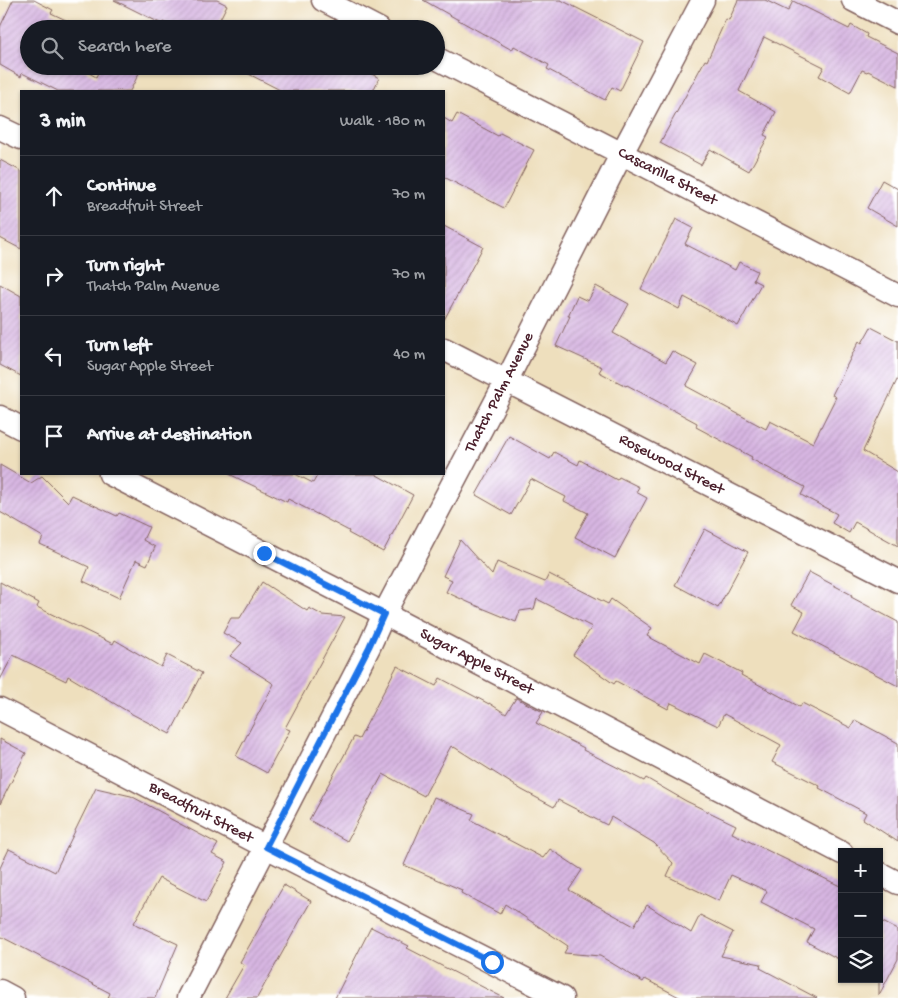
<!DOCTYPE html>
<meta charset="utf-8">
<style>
:root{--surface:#171b24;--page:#242831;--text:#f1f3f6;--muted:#9ea1a6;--line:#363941}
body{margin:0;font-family:"Gochi Hand",sans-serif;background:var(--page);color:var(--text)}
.controls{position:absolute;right:15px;bottom:15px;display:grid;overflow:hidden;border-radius:0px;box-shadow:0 1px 4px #0004}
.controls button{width:45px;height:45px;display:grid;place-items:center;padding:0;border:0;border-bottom:1px solid var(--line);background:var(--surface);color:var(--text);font:25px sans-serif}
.stop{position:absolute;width:15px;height:15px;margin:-11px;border:4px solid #1a73e8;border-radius:50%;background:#fff}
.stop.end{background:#1a73e8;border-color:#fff;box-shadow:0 1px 5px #0008}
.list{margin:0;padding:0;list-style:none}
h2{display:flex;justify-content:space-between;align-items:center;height:65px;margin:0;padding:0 20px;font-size:21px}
h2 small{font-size:16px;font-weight:400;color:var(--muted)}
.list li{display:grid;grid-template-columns:32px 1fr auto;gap:15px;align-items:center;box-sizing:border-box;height:80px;padding:0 20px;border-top:1px solid var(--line)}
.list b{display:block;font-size:19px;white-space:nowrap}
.list p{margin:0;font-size:16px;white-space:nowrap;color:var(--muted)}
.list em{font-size:16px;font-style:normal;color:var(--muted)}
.icon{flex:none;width:28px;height:28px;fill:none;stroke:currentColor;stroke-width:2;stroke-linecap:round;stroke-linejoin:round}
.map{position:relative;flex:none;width:898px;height:998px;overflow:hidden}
.search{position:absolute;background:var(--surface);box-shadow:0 1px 4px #0004;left:20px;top:20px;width:425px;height:55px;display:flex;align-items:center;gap:12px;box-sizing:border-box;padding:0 18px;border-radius:28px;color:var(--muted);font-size:19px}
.panel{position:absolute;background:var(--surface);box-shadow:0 1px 4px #0004;left:20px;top:90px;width:425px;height:385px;border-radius:0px}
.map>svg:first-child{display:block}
</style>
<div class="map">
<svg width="898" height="998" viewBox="0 0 898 998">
<defs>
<pattern id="building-hatch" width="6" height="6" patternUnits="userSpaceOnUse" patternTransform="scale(1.25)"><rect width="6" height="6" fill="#d7b6e2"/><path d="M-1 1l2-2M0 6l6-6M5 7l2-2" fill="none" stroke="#ba9cc2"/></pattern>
</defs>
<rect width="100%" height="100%" fill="#fff"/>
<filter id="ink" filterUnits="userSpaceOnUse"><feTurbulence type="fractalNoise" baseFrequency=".02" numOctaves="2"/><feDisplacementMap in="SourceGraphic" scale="10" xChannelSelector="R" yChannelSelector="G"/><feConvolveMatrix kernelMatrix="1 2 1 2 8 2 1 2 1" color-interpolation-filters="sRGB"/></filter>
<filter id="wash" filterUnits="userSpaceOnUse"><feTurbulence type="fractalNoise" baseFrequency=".0096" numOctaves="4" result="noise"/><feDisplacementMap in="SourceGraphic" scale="20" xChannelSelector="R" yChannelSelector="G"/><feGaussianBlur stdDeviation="1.12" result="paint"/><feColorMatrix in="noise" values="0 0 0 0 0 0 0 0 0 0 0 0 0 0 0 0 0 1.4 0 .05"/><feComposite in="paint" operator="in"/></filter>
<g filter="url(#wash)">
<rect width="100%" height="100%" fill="#eedfbd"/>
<g id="blocks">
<g fill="url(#building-hatch)">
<path d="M 13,0 L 34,0 L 53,10 L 51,13 L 85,29 L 29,29 L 29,66 L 77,66 L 96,77 L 101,66 L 127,66 L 139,73 L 130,91 L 58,91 L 22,73 L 21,77 L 0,65 L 0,27 Z"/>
<path d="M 114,0 L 217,0 L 227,5 L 215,29 L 177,29 L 163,22 L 162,24 Z"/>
<path d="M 423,0 L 561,0 L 644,42 L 620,91 L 612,87 L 605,100 L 547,69 L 549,65 L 514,46 L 512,50 Z"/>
<path d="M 738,0 L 765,0 L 788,11 L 793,1 L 849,29 L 851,25 L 867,34 L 866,37 L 898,53 L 898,86 L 868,71 L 867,72 L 862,70 L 850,93 L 819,76 L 824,67 L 764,37 L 739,91 L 776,112 L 764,135 L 768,137 L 749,171 L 710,149 L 701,165 L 660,143 L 705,60 L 707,61 L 726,19 L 729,20 Z"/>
<path d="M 233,66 L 357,66 L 379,78 L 373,91 L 282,91 Z"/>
<path d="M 457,114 L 498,136 L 500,133 L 534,150 L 504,208 L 444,177 L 444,118 L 452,123 Z"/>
<path d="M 0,160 L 21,171 L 21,249 L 0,238 Z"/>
<path d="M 882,180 L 898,189 L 898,226 L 867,208 Z"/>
<path d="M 676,219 L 693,228 L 685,244 L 735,270 L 739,262 L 757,271 L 753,280 L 761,284 L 738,326 L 684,297 L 679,309 L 641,289 Z"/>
<path d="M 444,226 L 483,247 L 444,320 Z"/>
<path d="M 0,284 L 21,296 L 21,376 L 0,365 Z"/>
<path d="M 596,286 L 629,304 L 613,333 L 666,362 L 672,351 L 698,365 L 686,386 L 766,429 L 770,421 L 813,443 L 836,397 L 832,395 L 859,341 L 862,343 L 871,327 L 898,341 L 898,378 L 863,451 L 898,472 L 898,546 L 855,522 L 849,533 L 832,523 L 837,514 L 801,495 L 805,487 L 751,459 L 752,457 L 696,427 L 697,423 L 627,385 L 626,386 L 599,372 L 602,367 L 556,346 L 570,316 L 568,316 L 577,296 L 588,301 Z"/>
<path d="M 509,436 L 550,459 L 554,452 L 578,465 L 580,460 L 617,480 L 619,477 L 639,487 L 636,492 L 647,498 L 615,558 L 575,537 L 588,513 L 564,501 L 566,497 L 531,479 L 511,515 L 476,495 Z"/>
<path d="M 0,465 L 31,483 L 42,476 L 68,502 L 72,495 L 117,516 L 119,513 L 149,527 L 143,540 L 155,547 L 147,565 L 136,560 L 119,598 L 83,581 L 89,567 L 40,544 L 43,537 L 0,512 Z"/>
<path d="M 229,474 L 295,474 L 313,483 L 318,474 L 375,474 L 413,495 L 383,552 L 348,533 L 349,531 L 288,499 L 287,502 Z"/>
<path d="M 705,529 L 748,552 L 718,608 L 675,585 Z"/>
<path d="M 460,540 L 492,575 L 497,562 L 545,582 L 549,574 L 608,604 L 611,599 L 652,628 L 647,636 L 700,664 L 705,654 L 742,673 L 741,675 L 800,707 L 802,703 L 851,728 L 855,720 L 898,743 L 898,842 L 863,819 L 866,813 L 819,788 L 820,786 L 772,762 L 781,745 L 724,714 L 718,726 L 671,703 L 668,709 L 616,681 L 614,684 L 573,655 L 592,627 L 537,599 L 534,609 L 520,611 L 516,622 L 470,603 L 446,592 L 452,580 L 443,576 Z"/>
<path d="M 809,572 L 852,595 L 851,597 L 898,622 L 898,686 L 794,631 L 804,612 L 791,605 Z"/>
<path d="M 0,582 L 39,603 L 37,607 L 113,644 L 115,640 L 161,667 L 167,655 L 202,673 L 170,734 L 132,714 L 68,676 L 66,681 L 13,655 L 0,680 Z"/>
<path d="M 262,582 L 307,611 L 309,608 L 322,615 L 345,617 L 285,728 L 290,730 L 267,773 L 236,756 L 274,684 L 230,656 L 242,643 L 223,633 L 231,618 L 240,618 Z"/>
<path d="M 397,666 L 436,686 L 440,678 L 489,704 L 489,703 L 506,714 L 516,698 L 543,712 L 536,723 L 584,748 L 583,750 L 644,781 L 646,778 L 686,801 L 736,825 L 732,833 L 842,887 L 842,961 L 807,942 L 814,929 L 761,902 L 767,891 L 731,875 L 719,901 L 667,876 L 673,863 L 654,843 L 611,817 L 607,825 L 558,800 L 554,807 L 522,790 L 454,747 L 454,748 L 451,746 L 424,796 L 383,774 L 347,841 L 309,820 L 354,737 L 359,739 Z"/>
<path d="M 0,739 L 26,753 L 0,804 Z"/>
<path d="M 96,788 L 131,796 L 168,816 L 167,817 L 218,844 L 212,854 L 227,862 L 206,902 L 159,878 L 134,923 L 137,925 L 178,944 L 155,998 L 108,998 L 110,993 L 0,936 L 0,868 L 9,849 L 55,872 Z"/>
<path d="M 434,797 L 474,814 L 471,820 L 543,858 L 550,849 L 582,870 L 569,890 L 634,926 L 647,905 L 691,933 L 700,915 L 733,932 L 721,956 L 761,964 L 760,968 L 817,998 L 681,998 L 645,979 L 643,982 L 600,956 L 564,953 L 568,946 L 505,904 L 500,914 L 461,893 L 462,890 L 404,865 Z"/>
<path d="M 284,885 L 311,901 L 257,998 L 225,998 L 244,965 L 240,962 Z"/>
<path d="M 879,920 L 898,930 L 898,959 L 879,995 Z"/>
<path d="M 371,927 L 409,946 L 407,948 L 504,998 L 335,998 Z"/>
</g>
</g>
</g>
<g filter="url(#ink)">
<use href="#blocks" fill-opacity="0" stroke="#83625e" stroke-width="1"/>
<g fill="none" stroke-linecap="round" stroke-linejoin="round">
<g stroke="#83625e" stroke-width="25">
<g id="street">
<path d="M 323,0 L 379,29"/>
<path d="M 853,0 L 898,23"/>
<path id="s1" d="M 436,58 L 898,296"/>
<path d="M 0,128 L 21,138"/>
<path id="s2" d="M 444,349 L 898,581"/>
<path d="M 0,417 L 21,428"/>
<path id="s3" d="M 110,474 L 384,614 L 842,853"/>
<path id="s4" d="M 0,709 L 266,847 L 562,998"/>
<path d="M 879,873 L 898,883"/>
<path d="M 0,991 L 13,998"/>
<path id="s5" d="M 188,998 L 369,647 L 384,614 L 507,380 L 622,153 L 703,0"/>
</g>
</g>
<use href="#street" stroke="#fff" stroke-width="22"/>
</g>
</g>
<g fill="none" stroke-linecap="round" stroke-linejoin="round" filter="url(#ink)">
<path stroke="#1a73e8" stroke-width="6" d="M 264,553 L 384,614 L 369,647 L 266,847 L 492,962"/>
</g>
<g text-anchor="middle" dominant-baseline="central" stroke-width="4" stroke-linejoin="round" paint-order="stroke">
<g font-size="16" fill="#4a1f2b" stroke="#fff">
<text stroke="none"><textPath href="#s1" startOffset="260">Cascarilla Street</textPath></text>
<text stroke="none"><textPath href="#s5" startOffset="681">Thatch Palm Avenue</textPath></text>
<text stroke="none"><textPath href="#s2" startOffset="255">Rosewood Street</textPath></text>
<text stroke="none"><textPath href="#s3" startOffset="412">Sugar Apple Street</textPath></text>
<text stroke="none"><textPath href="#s4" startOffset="226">Breadfruit Street</textPath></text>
</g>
</g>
</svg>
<div class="controls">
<button>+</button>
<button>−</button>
<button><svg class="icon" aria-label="layers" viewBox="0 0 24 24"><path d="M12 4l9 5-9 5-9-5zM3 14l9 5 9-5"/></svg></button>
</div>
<div class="stop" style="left:492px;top:962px"></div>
<div class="stop end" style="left:264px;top:553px"></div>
<div class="search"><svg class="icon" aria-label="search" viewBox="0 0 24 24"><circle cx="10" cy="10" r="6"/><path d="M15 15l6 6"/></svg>Search here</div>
<section class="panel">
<h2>3 min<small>Walk · 180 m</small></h2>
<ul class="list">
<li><svg class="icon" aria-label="ahead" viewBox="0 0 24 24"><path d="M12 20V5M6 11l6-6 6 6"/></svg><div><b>Continue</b><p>Breadfruit Street</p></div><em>70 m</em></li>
<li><svg class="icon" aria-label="right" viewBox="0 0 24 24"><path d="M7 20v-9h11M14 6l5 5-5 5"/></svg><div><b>Turn right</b><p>Thatch Palm Avenue</p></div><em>70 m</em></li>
<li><svg class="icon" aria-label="left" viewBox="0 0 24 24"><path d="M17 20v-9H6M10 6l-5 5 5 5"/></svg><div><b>Turn left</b><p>Sugar Apple Street</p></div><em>40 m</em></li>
<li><svg class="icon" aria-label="arrive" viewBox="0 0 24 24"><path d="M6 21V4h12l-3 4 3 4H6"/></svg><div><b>Arrive at destination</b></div></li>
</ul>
</section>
</div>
